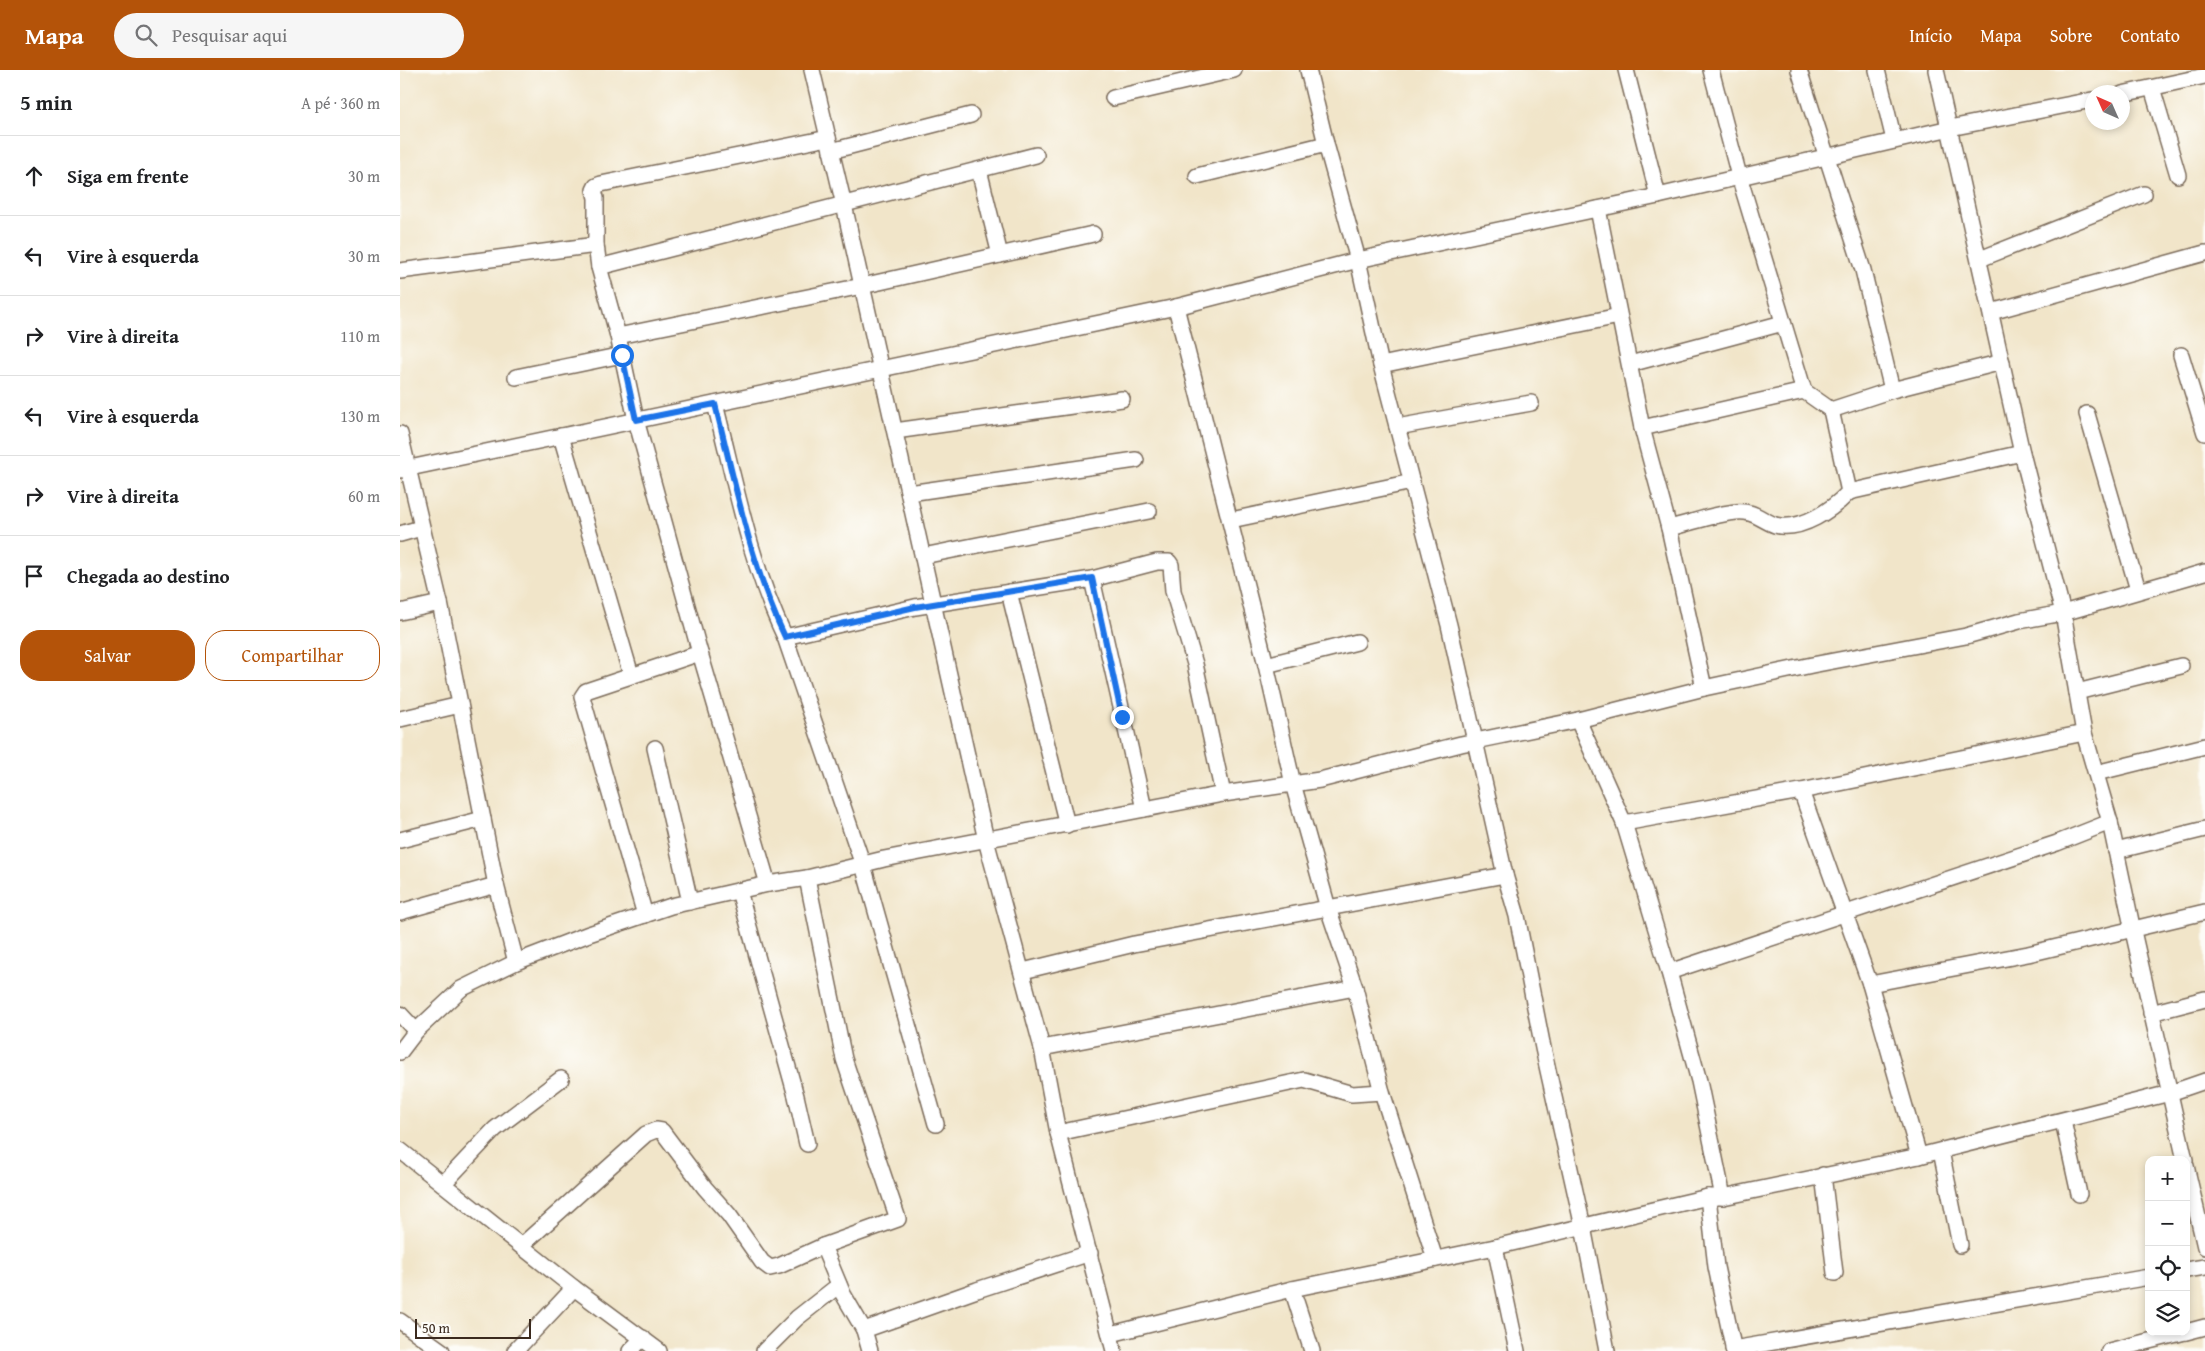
<!DOCTYPE html>
<html lang="pt">
<meta charset="utf-8">
<style>
:root{--surface:#fff;--page:#f6f6f6;--text:#202124;--muted:#757577;--line:#e0e0e0;--accent:#b45309}
body{margin:0;font-family:"Gentium Book Plus",serif;background:var(--page);color:var(--text)}
.controls{position:absolute;right:15px;bottom:15px;display:grid;overflow:hidden;border-radius:10px;box-shadow:0 2px 8px #0003}
.controls button{width:45px;height:45px;display:grid;place-items:center;padding:0;border:0;border-bottom:1px solid var(--line);background:var(--surface);color:var(--text);font:25px sans-serif}
.compass{position:absolute;left:1685px;top:15px;width:45px;height:45px;border-radius:50%;background:var(--surface);box-shadow:0 2px 8px #0003;rotate:315deg}
.scale{position:absolute;left:15px;bottom:12px;width:116px;box-sizing:border-box;padding-left:5px;border:2px solid #3b2a1e;border-top:0;font-size:14px;line-height:18px;white-space:nowrap;color:#3b2a1e;-webkit-text-stroke:4px #fdfcf7;paint-order:stroke}
.stop{position:absolute;width:15px;height:15px;margin:-11px;border:4px solid #1a73e8;border-radius:50%;background:#fff}
.stop.end{background:#1a73e8;border-color:#fff;box-shadow:0 1px 5px #0008}
.list{margin:0;padding:0;list-style:none}
h2{display:flex;justify-content:space-between;align-items:center;height:65px;margin:0;padding:0 20px;font-size:21px}
h2 small{font-size:16px;font-weight:400;color:var(--muted)}
.list li{display:grid;grid-template-columns:32px 1fr auto;gap:15px;align-items:center;box-sizing:border-box;height:80px;padding:0 20px;border-top:1px solid var(--line)}
.list b{display:block;font-size:19px;white-space:nowrap}
.list em{font-size:16px;font-style:normal;color:var(--muted)}
.actions{display:flex;gap:10px;padding:15px 20px}
.actions a{flex:1;padding:11px 0;border:1px solid var(--accent);border-radius:20px;text-align:center;font-size:18px;color:var(--accent)}
.actions .main{background:var(--accent);color:#fff}
.icon{flex:none;width:28px;height:28px;fill:none;stroke:currentColor;stroke-width:2;stroke-linecap:round;stroke-linejoin:round}
.map{position:relative;flex:none;width:1805px;height:1281px;overflow:hidden}
header{display:flex;align-items:center;gap:30px;box-sizing:border-box;height:70px;padding:0 25px;background:var(--accent);color:#fff}
header strong{font-size:24px}
nav{display:flex;gap:28px;margin-inline-start:auto;font-size:18px}
.search{width:350px;height:45px;background:var(--page);display:flex;align-items:center;gap:12px;box-sizing:border-box;padding:0 18px;border-radius:28px;color:var(--muted);font-size:19px}
main{display:flex}
aside{flex:1;background:var(--surface)}
.map>svg:first-child{display:block}
</style>
<header>
<strong>Mapa</strong>
<div class="search"><svg class="icon" aria-label="search" viewBox="0 0 24 24"><circle cx="10" cy="10" r="6"/><path d="M15 15l6 6"/></svg>Pesquisar aqui</div>
<nav><a>Início</a><a>Mapa</a><a>Sobre</a><a>Contato</a></nav>
</header>
<main>
<aside>
<h2>5 min<small>A pé · 360 m</small></h2>
<ul class="list">
<li><svg class="icon" aria-label="ahead" viewBox="0 0 24 24"><path d="M12 20V5M6 11l6-6 6 6"/></svg><div><b>Siga em frente</b></div><em>30 m</em></li>
<li><svg class="icon" aria-label="left" viewBox="0 0 24 24"><path d="M17 20v-9H6M10 6l-5 5 5 5"/></svg><div><b>Vire à esquerda</b></div><em>30 m</em></li>
<li><svg class="icon" aria-label="right" viewBox="0 0 24 24"><path d="M7 20v-9h11M14 6l5 5-5 5"/></svg><div><b>Vire à direita</b></div><em>110 m</em></li>
<li><svg class="icon" aria-label="left" viewBox="0 0 24 24"><path d="M17 20v-9H6M10 6l-5 5 5 5"/></svg><div><b>Vire à esquerda</b></div><em>130 m</em></li>
<li><svg class="icon" aria-label="right" viewBox="0 0 24 24"><path d="M7 20v-9h11M14 6l5 5-5 5"/></svg><div><b>Vire à direita</b></div><em>60 m</em></li>
<li><svg class="icon" aria-label="arrive" viewBox="0 0 24 24"><path d="M6 21V4h12l-3 4 3 4H6"/></svg><div><b>Chegada ao destino</b></div></li>
</ul>
<div class="actions"><a class="main">Salvar</a><a>Compartilhar</a></div>
</aside>
<div class="map">
<svg width="1805" height="1281" viewBox="0 0 1805 1281">
<rect width="100%" height="100%" fill="#fdfcf7"/>
<filter id="ink" filterUnits="userSpaceOnUse"><feTurbulence type="fractalNoise" baseFrequency=".02" numOctaves="2"/><feDisplacementMap in="SourceGraphic" scale="10" xChannelSelector="R" yChannelSelector="G"/><feConvolveMatrix kernelMatrix="1 2 1 2 8 2 1 2 1" color-interpolation-filters="sRGB"/></filter>
<filter id="wash" filterUnits="userSpaceOnUse"><feTurbulence type="fractalNoise" baseFrequency=".0096" numOctaves="4" result="noise"/><feDisplacementMap in="SourceGraphic" scale="20" xChannelSelector="R" yChannelSelector="G"/><feGaussianBlur stdDeviation="1.12" result="paint"/><feColorMatrix in="noise" values="0 0 0 0 0 0 0 0 0 0 0 0 0 0 0 0 0 1.4 0 .05"/><feComposite in="paint" operator="in"/></filter>
<g filter="url(#wash)">
<rect width="100%" height="100%" fill="#f1e5c9"/>
</g>
<g filter="url(#ink)">
<g fill="none" stroke-linecap="round" stroke-linejoin="round">
<g stroke="#7b6b5a" stroke-width="18">
<g id="minor">
<path d="M 412,0 L 444,135 L 586,770 L 642,978 L 658,1063 L 714,1281"/>
<path d="M 908,0 L 926,74 L 958,190 L 981,295 L 1049,555 L 1105,805 L 1117,846 L 1143,978 L 1183,1157 L 1207,1281"/>
<path d="M 1226,0 L 1258,126"/>
<path d="M 1311,0 L 1339,106 L 1404,321"/>
<path d="M 1399,0 L 1463,200 L 1492,320"/>
<path d="M 1477,0 L 1494,70"/>
<path d="M 1536,0 L 1622,383 L 1663,543 L 1684,663 L 1710,752 L 1733,861 L 1785,1090"/>
<path d="M 1752,18 L 1778,105"/>
<path d="M 1722,24 L 1805,6"/>
<path d="M 713,28 L 834,0"/>
<path d="M 431,81 L 571,45"/>
<path d="M 579,100 L 600,185"/>
<path d="M 797,106 L 926,74"/>
<path d="M 1198,139 L 1242,358 L 1269,458 L 1304,618"/>
<path d="M 1580,189 L 1744,124"/>
<path d="M 199,197 L 636,85"/>
<path d="M 0,201 L 196,175"/>
<path d="M 776,237 L 866,595 L 893,714 L 928,838 L 955,918 L 982,1022 L 1035,1189"/>
<path d="M 1591,242 L 1805,183"/>
<path d="M 218,266 L 462,216 L 693,164"/>
<path d="M 1781,285 L 1805,363"/>
<path d="M 1230,294 L 1383,253"/>
<path d="M 981,295 L 1219,246"/>
<path d="M 116,307 L 222,285"/>
<path d="M 315,334 C 335,412 350,494 385,567 L 515,537 L 692,509 L 757,492 L 769,492 L 771,495 L 773,521 L 795,594 L 823,724"/>
<path d="M 1687,344 L 1738,520"/>
<path d="M 997,357 L 1131,333"/>
<path d="M 1242,358 L 1404,321 L 1431,340 L 1492,320 L 1602,292"/>
<path d="M 495,361 L 722,329"/>
<path d="M 0,364 L 40,533 L 96,815 L 116,892"/>
<path d="M 161,366 L 231,605"/>
<path d="M 0,400 L 776,237 L 958,190 L 1258,126 L 1550,58 L 1692,30"/>
<path d="M 1449,422 L 1622,383"/>
<path d="M 509,423 L 736,390"/>
<path d="M 831,450 L 1012,412"/>
<path d="M 1269,458 C 1291,453 1314,444 1336,442 C 1353,440 1361,450 1375,455 C 1401,462 1433,439 1449,422 L 1431,340"/>
<path d="M 0,464 L 21,458"/>
<path d="M 523,486 L 749,441"/>
<path d="M 692,509 L 744,739"/>
<path d="M 609,522 L 667,755"/>
<path d="M 0,542 L 40,533"/>
<path d="M 385,567 L 463,795 L 536,1054"/>
<path d="M 866,595 L 957,572"/>
<path d="M 1677,622 L 1781,596"/>
<path d="M 0,649 L 60,635"/>
<path d="M 1178,650 L 1224,753 L 1269,902 L 1299,1011 L 1323,1127"/>
<path d="M 255,678 L 290,832"/>
<path d="M 1696,703 L 1805,676"/>
<path d="M 1401,721 L 1470,914 L 1519,1086"/>
<path d="M 1224,753 L 1401,721 L 1684,663"/>
<path d="M 0,770 L 83,749"/>
<path d="M 1716,781 L 1805,759"/>
<path d="M 368,814 L 300,583 L 236,350 L 218,266 L 199,197 L 196,175 L 196,128 L 194,120 L 196,116 L 201,114 L 428,68"/>
<path d="M 339,821 L 396,1026 L 407,1074"/>
<path d="M 0,842 L 96,815"/>
<path d="M 245,845 L 182,627 L 186,621 L 300,583"/>
<path d="M 623,901 L 734,874 L 1105,805"/>
<path d="M 1269,902 L 1657,773 L 1710,752"/>
<path d="M 1470,914 L 1628,884 L 1805,842"/>
<path d="M 1751,943 L 1805,929"/>
<path d="M 0,944 L 16,961"/>
<path d="M 642,978 L 955,918"/>
<path d="M 0,982 L 16,961 L 61,919 L 116,892 L 189,864 L 271,836 L 368,814 L 407,808 L 484,789 L 823,724 L 920,710 L 1061,674 L 1178,650 L 1304,618 L 1412,595 L 1566,566 L 1619,551 L 1663,543 L 1805,502"/>
<path d="M 1663,1051 L 1679,1124"/>
<path d="M 658,1063 L 904,1010 L 952,1024 L 982,1022"/>
<path d="M 0,1080 L 174,1218 L 259,1281"/>
<path d="M 1541,1081 L 1560,1175"/>
<path d="M 1786,1096 L 1805,1177"/>
<path d="M 1423,1105 L 1435,1203"/>
<path d="M 43,1114 L 95,1059 L 161,1009"/>
<path d="M 1308,1127 L 1316,1197 L 1334,1281"/>
<path d="M 121,1176 L 246,1064 L 256,1060 L 262,1061 L 305,1118 L 329,1145 L 362,1192 L 370,1198 L 379,1196 L 423,1176 L 498,1149 L 444,989 L 407,808"/>
<path d="M 423,1176 L 443,1224 L 464,1260 L 577,1220 L 690,1183"/>
<path d="M 1095,1177 L 1117,1281"/>
<path d="M 1786,1200 L 1805,1197"/>
<path d="M 892,1219 L 912,1281"/>
<path d="M 0,1251 L 42,1281"/>
<path d="M 464,1260 L 470,1281"/>
<path d="M 1786,1262 L 1805,1257"/>
<path d="M 711,1264 L 892,1219 L 1095,1177 L 1308,1127 L 1323,1127 L 1519,1086 L 1770,1023 L 1805,1011"/>
<path d="M 1333,1279 L 1749,1207"/>
<path d="M 115,1281 L 174,1218"/>
<path d="M 230,1281 L 243,1268"/>
<path d="M 364,1281 L 397,1248 L 439,1215"/>
<path d="M 1709,1281 L 1785,1262"/>
</g>
</g>
<use href="#minor" stroke="#fff" stroke-width="15"/>
</g>
</g>
<g fill="none" stroke-linecap="round" stroke-linejoin="round" filter="url(#ink)">
<path stroke="#1a73e8" stroke-width="6" d="M 222,285 L 236,350 L 315,334 C 335,412 350,494 385,567 L 515,537 L 692,508 L 722,647"/>
</g>
</svg>
<div class="controls">
<button>+</button>
<button>−</button>
<button><svg class="icon" aria-label="locate" viewBox="0 0 24 24"><circle cx="12" cy="12" r="6"/><path d="M12 2v4M12 18v4M2 12h4M18 12h4"/></svg></button>
<button><svg class="icon" aria-label="layers" viewBox="0 0 24 24"><path d="M12 4l9 5-9 5-9-5zM3 14l9 5 9-5"/></svg></button>
</div>
<svg class="compass" viewBox="-18 -18 36 36"><path d="M0-13l5 13h-10z" fill="#e53935"/><path d="M0 13l5-13h-10z" fill="#757577"/></svg>
<div class="scale">50 m</div>
<div class="stop" style="left:222px;top:285px"></div>
<div class="stop end" style="left:722px;top:647px"></div>
</div>
</main>
